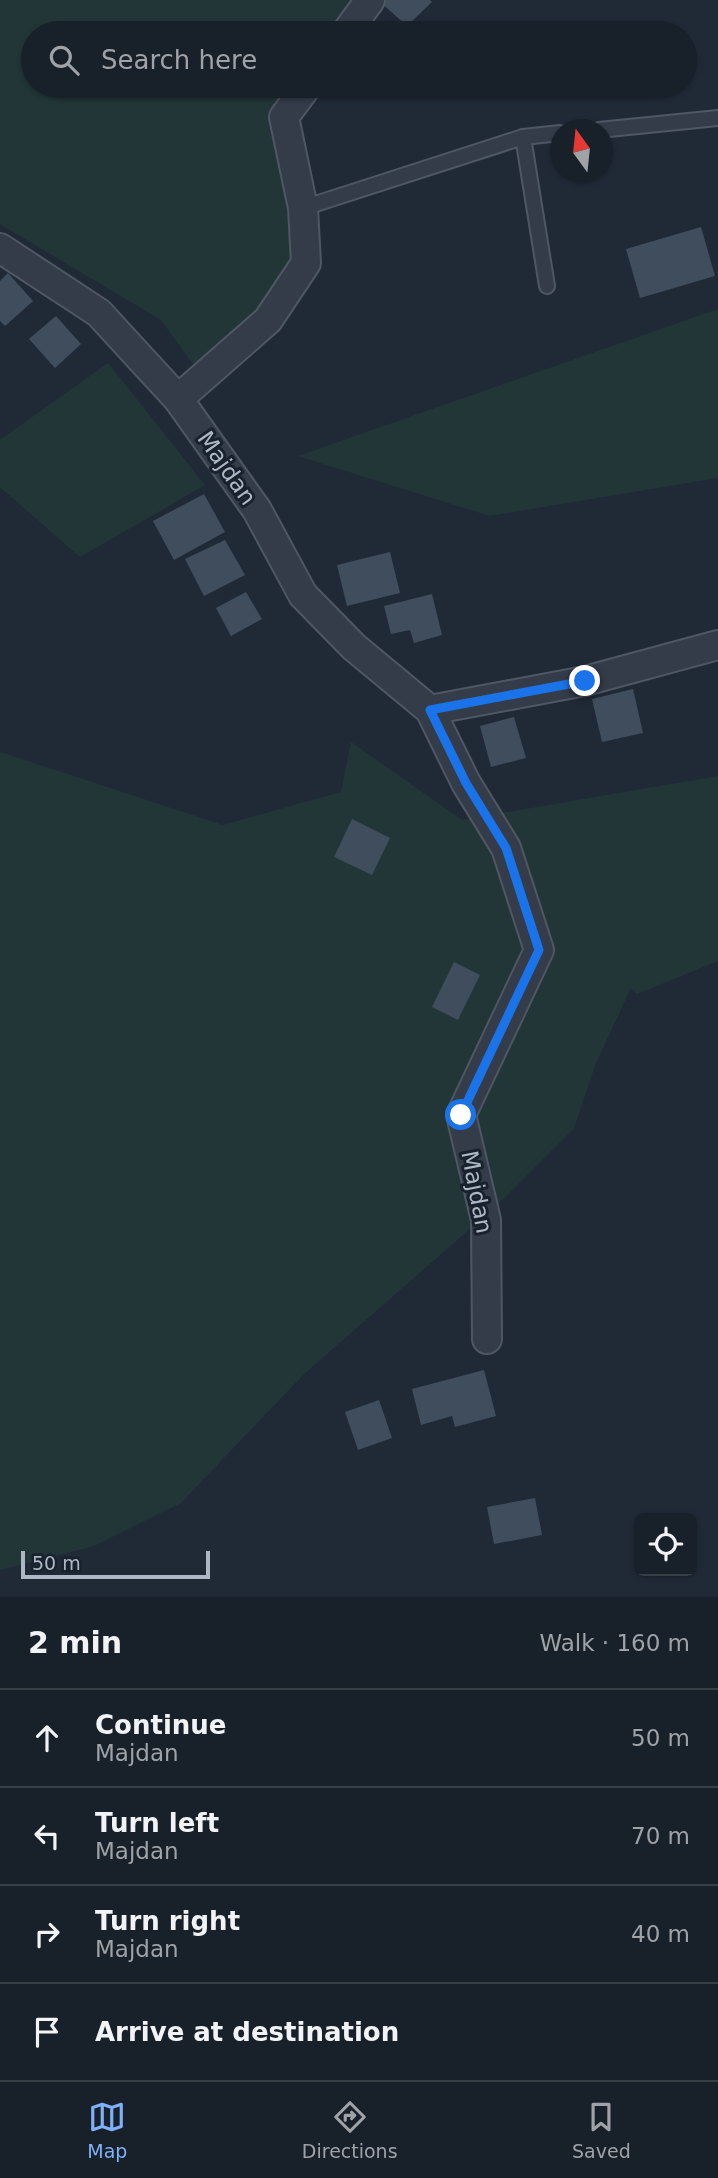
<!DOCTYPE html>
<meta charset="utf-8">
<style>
:root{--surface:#182029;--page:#212831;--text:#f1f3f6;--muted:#9fa3a8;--line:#363e46;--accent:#7eb1f9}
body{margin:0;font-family:"DejaVu Sans",sans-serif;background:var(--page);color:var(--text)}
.controls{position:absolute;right:21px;bottom:21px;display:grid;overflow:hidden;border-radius:10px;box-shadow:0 2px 5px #0004}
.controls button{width:63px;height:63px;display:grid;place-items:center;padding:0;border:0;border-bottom:2px solid var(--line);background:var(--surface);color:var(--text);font:35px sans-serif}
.compass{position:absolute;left:550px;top:119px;width:63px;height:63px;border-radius:50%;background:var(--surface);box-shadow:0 2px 5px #0004;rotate:345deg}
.scale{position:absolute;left:21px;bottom:18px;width:189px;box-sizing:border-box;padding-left:7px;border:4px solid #adb7c5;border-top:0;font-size:19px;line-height:24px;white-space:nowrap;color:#adb7c5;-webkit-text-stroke:5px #19212c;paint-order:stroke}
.stop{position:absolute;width:21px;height:21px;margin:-16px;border:5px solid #1a73e8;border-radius:50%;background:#fff}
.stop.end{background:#1a73e8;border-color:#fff;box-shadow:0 2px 7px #0008}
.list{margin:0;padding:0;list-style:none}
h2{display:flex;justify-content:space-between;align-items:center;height:91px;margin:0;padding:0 28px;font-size:30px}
h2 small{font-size:23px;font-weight:400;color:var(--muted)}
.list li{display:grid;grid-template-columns:46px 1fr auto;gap:21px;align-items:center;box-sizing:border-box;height:98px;padding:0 28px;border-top:2px solid var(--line)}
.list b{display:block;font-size:26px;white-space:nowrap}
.list p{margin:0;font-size:23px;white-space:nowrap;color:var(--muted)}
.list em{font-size:23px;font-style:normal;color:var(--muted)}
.icon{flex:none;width:38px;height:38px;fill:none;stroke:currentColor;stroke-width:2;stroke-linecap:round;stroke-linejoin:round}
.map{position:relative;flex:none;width:718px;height:1597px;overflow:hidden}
.search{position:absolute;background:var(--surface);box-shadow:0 2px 5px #0004;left:21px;right:21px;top:21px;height:77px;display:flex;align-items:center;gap:18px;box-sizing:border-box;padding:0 24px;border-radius:38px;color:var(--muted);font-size:26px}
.sheet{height:483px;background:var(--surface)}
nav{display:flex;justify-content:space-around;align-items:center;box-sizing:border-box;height:98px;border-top:2px solid var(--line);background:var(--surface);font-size:19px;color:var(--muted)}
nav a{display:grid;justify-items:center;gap:4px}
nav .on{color:var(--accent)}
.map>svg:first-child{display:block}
</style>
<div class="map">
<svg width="718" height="1597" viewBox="0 0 718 1597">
<rect width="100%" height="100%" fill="#202a37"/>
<g fill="#223638">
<path d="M 0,0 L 379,0 L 350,33 L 33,33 L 33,86 L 304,86 L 280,113 L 300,271 L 213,391 L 161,320 L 0,224 Z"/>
<path d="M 718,309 L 718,478 L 490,516 L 298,456 Z"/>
<path d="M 108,363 L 205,485 L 80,557 L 0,487 L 0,440 Z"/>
<path d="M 351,742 L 462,820 L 718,776 L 718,961 L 637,994 L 631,988 L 596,1063 L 574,1128 L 496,1206 L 304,1374 L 181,1503 L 94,1546 L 0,1570 L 0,752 L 223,825 L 341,792 Z"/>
</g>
<g fill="#404d5c">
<path d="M 378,0 L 430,0 L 432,2 L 407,26 Z"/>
<path d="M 701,227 L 715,276 L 640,298 L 626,249 Z"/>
<path d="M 8,273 L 33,301 L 5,326 L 0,321 L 0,281 Z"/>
<path d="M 56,316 L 81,344 L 55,368 L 29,339 Z"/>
<path d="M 204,494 L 225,532 L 174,560 L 153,521 Z"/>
<path d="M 225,540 L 245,575 L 204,596 L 185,559 Z"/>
<path d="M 390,552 L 400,593 L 347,606 L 337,565 Z"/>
<path d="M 246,592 L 262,619 L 231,636 L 216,608 Z"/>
<path d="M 432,594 L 442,635 L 414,643 L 410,630 L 391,634 L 384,606 Z"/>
<path d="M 633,689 L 643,733 L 602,742 L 592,699 Z"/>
<path d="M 514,717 L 526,758 L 491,767 L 480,726 Z"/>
<path d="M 352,819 L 390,838 L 372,875 L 334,857 Z"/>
<path d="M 454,962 L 480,975 L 458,1020 L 432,1007 Z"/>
<path d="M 484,1370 L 496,1416 L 455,1427 L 452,1416 L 421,1425 L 412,1389 Z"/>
<path d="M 379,1400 L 392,1438 L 358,1450 L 345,1412 Z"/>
<path d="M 535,1498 L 542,1535 L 494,1544 L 487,1507 Z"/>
</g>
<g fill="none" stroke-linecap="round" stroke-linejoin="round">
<g stroke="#4e5763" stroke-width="18">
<g id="service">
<path d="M 599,130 L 718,118"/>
<path d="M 523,137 L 547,286"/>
<path d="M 303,208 L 523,137 L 560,133"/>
</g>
</g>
<g stroke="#4e5763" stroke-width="32">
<g id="minor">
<path d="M 346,33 L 370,0"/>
<path d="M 0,248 L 99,313 L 143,361 L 178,399 L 257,510 L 303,595 L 354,647 L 430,710 L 466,783 L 506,848 L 539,950 L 461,1115 L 486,1220 L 487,1339"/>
<path d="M 178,399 L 268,320 L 306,263 L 303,208 L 284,117 L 307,86"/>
<path d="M 430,710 L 585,681 L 718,645"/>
</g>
</g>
<use href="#service" stroke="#333c48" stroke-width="14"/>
<use href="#minor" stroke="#333c48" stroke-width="28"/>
</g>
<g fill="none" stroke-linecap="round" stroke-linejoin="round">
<path stroke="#1a73e8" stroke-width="9" d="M 461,1115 L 539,950 L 506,848 L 466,783 L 430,710 L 585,681"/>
</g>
<g text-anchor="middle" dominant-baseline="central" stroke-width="6" stroke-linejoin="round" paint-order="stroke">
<g font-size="23" fill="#adb7c5" stroke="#19212c">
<text transform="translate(227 468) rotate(55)">Majdan</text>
<text transform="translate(477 1192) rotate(79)">Majdan</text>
</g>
</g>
</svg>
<div class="controls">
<button><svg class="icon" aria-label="locate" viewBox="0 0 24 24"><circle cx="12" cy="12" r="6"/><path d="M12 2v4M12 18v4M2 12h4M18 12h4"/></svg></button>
</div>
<svg class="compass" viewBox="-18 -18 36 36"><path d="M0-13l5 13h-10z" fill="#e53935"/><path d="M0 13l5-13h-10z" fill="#9fa3a8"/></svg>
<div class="scale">50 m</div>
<div class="stop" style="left:461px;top:1115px"></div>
<div class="stop end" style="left:585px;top:681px"></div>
<div class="search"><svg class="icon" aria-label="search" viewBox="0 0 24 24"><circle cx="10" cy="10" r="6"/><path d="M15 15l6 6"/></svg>Search here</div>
</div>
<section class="sheet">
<h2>2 min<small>Walk · 160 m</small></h2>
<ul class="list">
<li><svg class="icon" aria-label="ahead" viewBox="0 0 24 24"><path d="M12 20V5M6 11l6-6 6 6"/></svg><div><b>Continue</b><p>Majdan</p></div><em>50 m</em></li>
<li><svg class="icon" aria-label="left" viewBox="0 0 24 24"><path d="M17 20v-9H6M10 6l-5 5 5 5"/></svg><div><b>Turn left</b><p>Majdan</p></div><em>70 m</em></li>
<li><svg class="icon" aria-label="right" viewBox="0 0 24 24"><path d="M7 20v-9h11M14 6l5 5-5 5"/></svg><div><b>Turn right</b><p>Majdan</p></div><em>40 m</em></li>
<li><svg class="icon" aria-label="arrive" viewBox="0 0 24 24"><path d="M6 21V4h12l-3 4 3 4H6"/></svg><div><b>Arrive at destination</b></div></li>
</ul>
</section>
<nav>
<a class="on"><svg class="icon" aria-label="map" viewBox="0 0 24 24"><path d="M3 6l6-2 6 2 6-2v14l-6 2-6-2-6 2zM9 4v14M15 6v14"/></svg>Map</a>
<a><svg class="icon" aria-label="directions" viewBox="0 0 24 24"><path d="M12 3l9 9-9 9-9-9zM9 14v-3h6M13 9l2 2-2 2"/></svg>Directions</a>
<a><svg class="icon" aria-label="saved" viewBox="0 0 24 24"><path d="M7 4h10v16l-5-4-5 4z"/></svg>Saved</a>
</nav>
